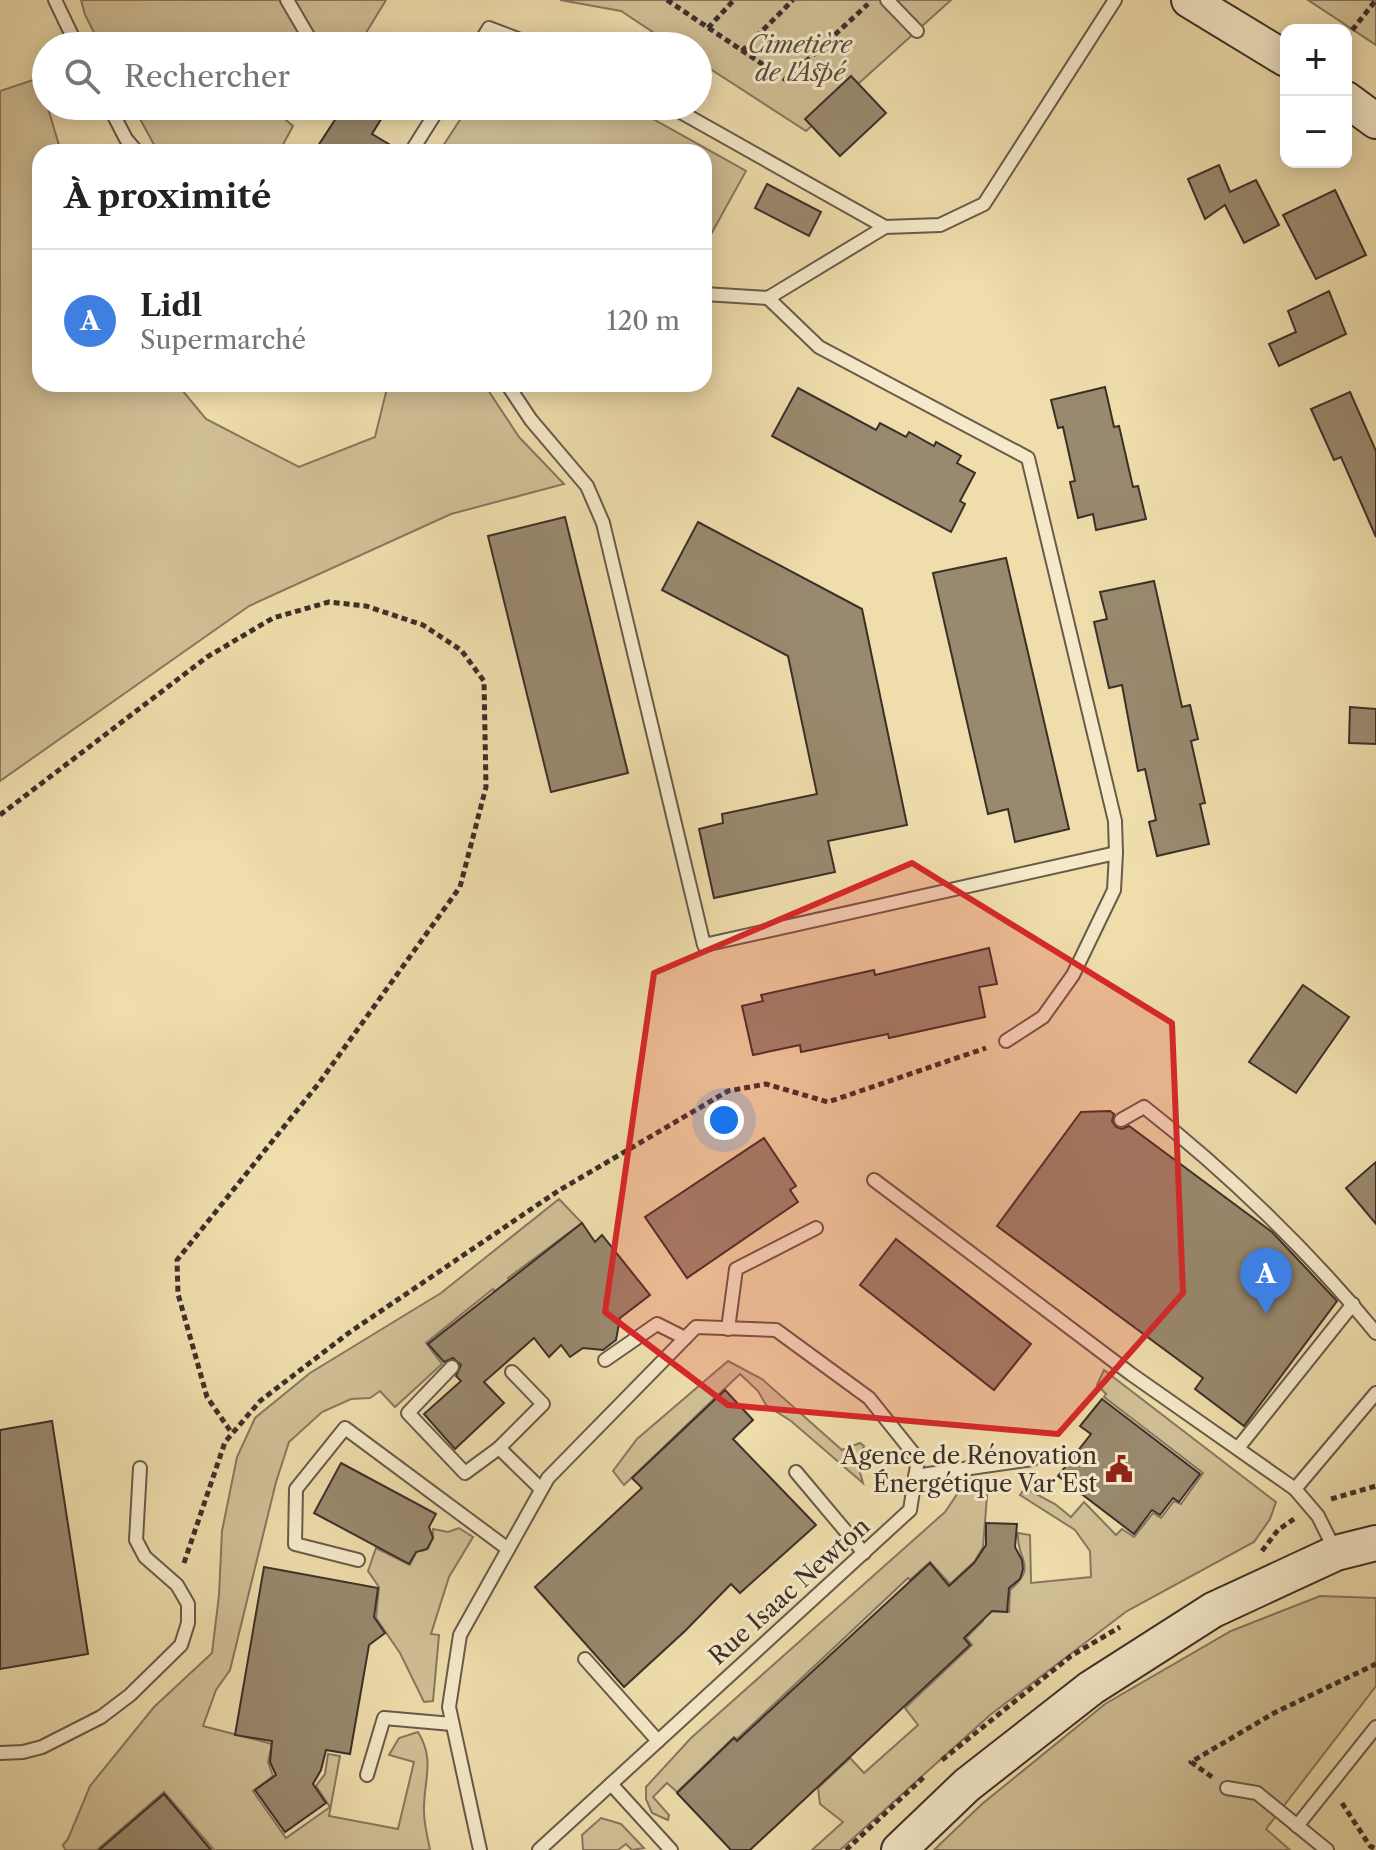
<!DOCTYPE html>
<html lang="fr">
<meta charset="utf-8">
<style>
:root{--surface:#fff;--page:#f2f2f2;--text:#222;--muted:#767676;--line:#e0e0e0;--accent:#8f2418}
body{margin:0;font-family:"Libre Caslon Text",serif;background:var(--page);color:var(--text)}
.controls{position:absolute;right:24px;top:24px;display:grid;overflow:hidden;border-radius:16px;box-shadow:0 4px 20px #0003}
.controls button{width:72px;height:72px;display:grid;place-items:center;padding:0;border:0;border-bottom:2px solid var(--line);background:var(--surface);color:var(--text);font:40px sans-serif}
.you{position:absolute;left:724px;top:1120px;width:28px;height:28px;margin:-20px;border:6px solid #fff;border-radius:50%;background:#1a73e8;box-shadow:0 0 0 12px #1a73e833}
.badge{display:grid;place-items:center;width:52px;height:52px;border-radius:50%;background:var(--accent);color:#fff;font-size:26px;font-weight:700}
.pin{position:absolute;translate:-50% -66px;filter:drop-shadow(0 2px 4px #0008)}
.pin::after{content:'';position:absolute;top:42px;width:28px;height:24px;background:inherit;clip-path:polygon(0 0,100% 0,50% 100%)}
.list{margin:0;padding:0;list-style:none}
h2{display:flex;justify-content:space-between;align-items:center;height:104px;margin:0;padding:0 32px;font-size:34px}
h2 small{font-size:26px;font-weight:400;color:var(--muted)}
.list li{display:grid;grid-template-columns:52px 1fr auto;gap:24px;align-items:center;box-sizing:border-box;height:144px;padding:0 32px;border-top:2px solid var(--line)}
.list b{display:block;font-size:30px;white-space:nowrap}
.list p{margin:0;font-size:26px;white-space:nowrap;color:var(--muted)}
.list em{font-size:26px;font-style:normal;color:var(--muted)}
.icon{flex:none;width:44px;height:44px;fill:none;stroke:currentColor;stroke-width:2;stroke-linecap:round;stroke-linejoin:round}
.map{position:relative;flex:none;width:1376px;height:1850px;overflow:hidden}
.search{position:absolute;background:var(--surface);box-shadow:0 4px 20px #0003;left:32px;top:32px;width:680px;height:88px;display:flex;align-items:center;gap:20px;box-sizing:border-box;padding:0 28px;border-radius:44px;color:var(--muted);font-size:30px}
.panel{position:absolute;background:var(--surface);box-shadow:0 4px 20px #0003;left:32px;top:144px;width:680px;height:248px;border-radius:24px}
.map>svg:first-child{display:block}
</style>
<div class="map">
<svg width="1376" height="1850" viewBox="0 0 1376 1850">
<rect width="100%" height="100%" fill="#efddac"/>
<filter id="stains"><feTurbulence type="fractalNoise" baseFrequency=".0025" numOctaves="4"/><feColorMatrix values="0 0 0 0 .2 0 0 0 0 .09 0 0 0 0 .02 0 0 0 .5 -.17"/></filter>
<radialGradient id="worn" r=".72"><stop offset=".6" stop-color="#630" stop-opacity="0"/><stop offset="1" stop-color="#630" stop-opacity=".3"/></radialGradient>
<g fill="#d1bf96" stroke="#867760" stroke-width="2">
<path d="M 81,0 L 386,0 L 358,46 L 101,46 L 85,15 Z"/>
<path d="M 560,0 L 951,0 L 806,131 L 698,61 L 698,46 L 674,46 L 621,11 Z"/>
<path d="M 1308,0 L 1376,0 L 1376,45 Z"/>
<path d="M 39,78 L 61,152 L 40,152 L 40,384 L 177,384 L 206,419 L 299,467 L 375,437 L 388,384 L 484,384 L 519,437 L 564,484 L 451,514 L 249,606 L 0,781 L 0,91 Z"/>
<path d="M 133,106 L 273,106 L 273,109 L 293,126 L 279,152 L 158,152 Z"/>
<path d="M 469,106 L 605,106 L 644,114 L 746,171 L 704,247 L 704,152 L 439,152 Z"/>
<path d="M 559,1199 L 582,1223 L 508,1278 L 537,1315 L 520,1327 L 493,1289 L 426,1343 L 442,1364 L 395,1407 L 380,1391 L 370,1398 L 351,1399 L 322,1412 L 289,1442 L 276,1482 L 230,1670 L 216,1690 L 203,1726 L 272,1744 L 268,1762 L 273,1776 L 253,1791 L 286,1838 L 330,1807 L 316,1786 L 325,1774 L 328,1754 L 340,1756 L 329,1816 L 398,1829 L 414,1762 L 389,1755 L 399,1738 L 418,1732 C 436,1761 423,1781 424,1812 C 424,1825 428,1838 430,1850 L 214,1850 L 164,1792 L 97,1850 L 65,1850 L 63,1845 L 68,1839 L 90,1786 L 154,1707 L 212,1653 L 219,1595 L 222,1531 L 237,1457 L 255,1418 L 310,1373 L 441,1293 Z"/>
<path d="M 728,1361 L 762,1379 L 842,1450 L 860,1443 L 864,1446 L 857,1462 L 863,1483 L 791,1421 L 766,1405 L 758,1391 L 740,1374 L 624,1485 L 613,1471 L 637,1439 Z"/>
<path d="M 1104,1370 L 1276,1502 L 1270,1519 L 1254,1542 L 1127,1611 L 990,1715 L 840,1850 L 812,1850 L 843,1822 L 820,1804 L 818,1788 L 850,1758 L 864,1773 L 918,1725 L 905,1708 L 972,1645 L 966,1638 L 983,1621 L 964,1600 L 986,1611 L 1009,1612 L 1010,1590 C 1039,1565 1016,1561 1018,1533 L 1030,1535 L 1031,1583 L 1091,1577 L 1090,1551 L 1075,1530 L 1020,1495 L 1025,1488 L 1055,1504 L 1071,1517 L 1084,1502 L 1116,1535 L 1122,1529 L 1134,1537 L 1153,1513 L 1161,1518 L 1174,1501 L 1181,1504 L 1203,1473 L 1104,1397 L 1106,1394 L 1097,1385 Z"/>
<path d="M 968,1478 L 988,1484 L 983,1547 L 975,1561 L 950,1584 L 930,1562 L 910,1580 L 908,1578 L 737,1739 L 734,1737 L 677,1792 L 667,1783 L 653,1797 L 669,1815 L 668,1820 L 652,1813 L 646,1799 L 646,1787 L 691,1738 L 945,1512 Z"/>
<path d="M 459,1528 L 473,1537 L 449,1577 L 431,1634 L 439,1635 L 433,1701 L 424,1702 L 400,1653 L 376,1618 L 379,1587 L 368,1571 L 376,1548 L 410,1565 L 418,1549 L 422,1551 L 428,1549 L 433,1537 L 433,1529 L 448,1532 Z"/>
<path d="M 1320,1596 L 1376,1598 L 1376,1686 L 1266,1829 L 1290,1850 L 934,1850 L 982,1804 L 1105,1704 L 1231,1631 Z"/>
<path d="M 601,1818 L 621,1824 L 644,1848 L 632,1850 L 626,1844 L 618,1850 L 583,1850 L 582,1835 Z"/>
</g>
<g fill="#99896e" stroke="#3c2f2a" stroke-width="2">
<path d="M 851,76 L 886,113 L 840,156 L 805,119 Z"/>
<path d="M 344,106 L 389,106 L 372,134 L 402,152 L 314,152 Z"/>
<path d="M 1219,165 L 1230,192 L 1256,180 L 1279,225 L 1244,243 L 1225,205 L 1205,219 L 1188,179 Z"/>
<path d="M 767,184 L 821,212 L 809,236 L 755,208 Z"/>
<path d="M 1335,190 L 1366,255 L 1316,279 L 1283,215 Z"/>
<path d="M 1329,291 L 1346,334 L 1279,366 L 1269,344 L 1296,332 L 1288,311 Z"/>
<path d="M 1105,387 L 1114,427 L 1119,426 L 1133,487 L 1138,486 L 1146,519 L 1096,530 L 1093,514 L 1078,518 L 1070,482 L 1075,481 L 1063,427 L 1058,428 L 1051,400 Z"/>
<path d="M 798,388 L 876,430 L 880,423 L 906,437 L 909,432 L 934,446 L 936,442 L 961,456 L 957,463 L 975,473 L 960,501 L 965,504 L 951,532 L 772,436 Z"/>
<path d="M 1350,392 L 1376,451 L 1376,537 L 1341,457 L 1334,460 L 1311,409 Z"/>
<path d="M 565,517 L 628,773 L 551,792 L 488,536 Z"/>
<path d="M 698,522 L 862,609 L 907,825 L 828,841 L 835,872 L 714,898 L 699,829 L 723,823 L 722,814 L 817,794 L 788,656 L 662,590 Z"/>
<path d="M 1006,558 L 1069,829 L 1015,842 L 1008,809 L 988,814 L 933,573 Z"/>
<path d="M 1154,581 L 1182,707 L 1190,705 L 1198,739 L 1191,741 L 1205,803 L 1200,804 L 1209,844 L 1157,856 L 1149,822 L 1156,820 L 1145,769 L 1138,771 L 1122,685 L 1109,688 L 1094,622 L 1107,619 L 1100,592 Z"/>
<path d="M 1350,707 L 1376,709 L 1376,744 L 1349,743 Z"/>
<path d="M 989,948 L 997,984 L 979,987 L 985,1017 L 889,1038 L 888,1034 L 801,1052 L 800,1045 L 753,1055 L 742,1006 L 763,1001 L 761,995 L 874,970 L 875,975 Z"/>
<path d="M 1303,985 L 1349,1017 L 1296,1093 L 1249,1062 Z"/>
<path d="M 1110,1111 L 1114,1114 L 1112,1121 L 1116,1127 L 1122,1129 L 1129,1126 L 1272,1232 L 1337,1301 L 1244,1426 L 1195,1389 L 1203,1378 L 997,1226 L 1081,1112 Z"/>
<path d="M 764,1138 L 796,1186 L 790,1190 L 798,1202 L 687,1278 L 645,1217 Z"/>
<path d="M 1376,1162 L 1376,1224 L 1346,1188 Z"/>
<path d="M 582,1223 L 595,1242 L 602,1235 L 650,1295 L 620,1318 L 616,1340 L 603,1350 L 583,1348 L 570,1357 L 561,1345 L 549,1357 L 534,1338 L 484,1382 L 504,1403 L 455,1449 L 424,1414 L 461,1381 L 456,1376 L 461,1365 L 453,1358 L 444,1362 L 428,1344 Z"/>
<path d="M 896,1239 L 1031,1344 L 994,1390 L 860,1285 Z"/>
<path d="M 725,1390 L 753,1420 L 733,1439 L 816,1525 L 740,1593 L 731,1584 L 685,1631 L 624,1687 L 535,1587 L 642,1488 L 632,1478 Z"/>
<path d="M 1102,1399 L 1200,1474 L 1179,1502 L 1173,1498 L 1160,1515 L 1152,1510 L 1134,1534 L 1058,1476 L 1091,1434 L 1080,1426 Z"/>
<path d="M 52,1421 L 88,1654 L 0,1669 L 0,1430 Z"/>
<path d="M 341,1463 L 436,1514 L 429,1527 L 433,1538 L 427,1549 L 416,1552 L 409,1564 L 314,1513 Z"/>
<path d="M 986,1523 L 1017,1524 L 1015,1547 L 1022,1560 L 1023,1569 L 1020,1579 L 1009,1588 L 1007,1612 L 992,1611 L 964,1638 L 970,1645 L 750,1850 L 731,1850 L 677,1793 L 734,1738 L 737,1741 L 930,1563 L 949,1586 L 974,1563 L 986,1545 Z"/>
<path d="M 264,1567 L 378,1588 L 374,1617 L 385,1633 L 369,1645 L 350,1754 L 326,1750 L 321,1770 L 313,1784 L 326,1803 L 285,1832 L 255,1790 L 276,1775 L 270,1762 L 272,1741 L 235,1735 Z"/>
<path d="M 164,1794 L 211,1850 L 99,1850 Z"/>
</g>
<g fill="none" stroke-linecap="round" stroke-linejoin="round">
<g stroke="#695a4a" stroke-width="16">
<g id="service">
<path d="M 55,0 L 77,46"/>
<path d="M 287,0 L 311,41"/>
<path d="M 887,0 L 917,31"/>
<path d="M 478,46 L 489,28 L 536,46"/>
<path d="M 109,106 L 126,139 L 137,152"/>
<path d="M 670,106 L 885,227 L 940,225 L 984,204 L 1115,0"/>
<path d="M 411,152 L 440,106"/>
<path d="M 704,294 L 768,298 L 885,227"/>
<path d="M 768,298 L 819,347 L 1028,458 L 1115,821 L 1116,853"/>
<path d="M 507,384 L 531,420 L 587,486 L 603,523 L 704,945 L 1116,853 L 1114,890 L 1073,975 L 1043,1017 L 1006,1041"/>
<path d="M 1121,1120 L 1144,1107 C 1226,1171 1310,1252 1376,1333"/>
<path d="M 874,1180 L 1131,1374 L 1295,1489"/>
<path d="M 728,1329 L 736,1269 L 816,1228"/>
<path d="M 605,1360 L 657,1324 L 685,1338"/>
<path d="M 452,1367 L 408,1413 L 465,1473 L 499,1448"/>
<path d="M 512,1372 L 543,1404 L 499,1448 L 541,1489"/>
<path d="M 1238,1448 L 1353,1304"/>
<path d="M 796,1472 L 864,1553"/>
<path d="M 915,1476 L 1033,1459"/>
<path d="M 1335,1550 L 1318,1516 L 1295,1489 L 1376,1393"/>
<path d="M 358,1560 L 295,1544 L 296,1489 L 345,1428 L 508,1549"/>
<path d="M 585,1659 L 658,1741"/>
<path d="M 0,1753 L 23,1752 L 42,1747 L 101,1717 L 130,1695 L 181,1645 L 188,1623 L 188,1604 L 177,1585 L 145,1557 L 136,1540 L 140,1468"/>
<path d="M 367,1775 L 384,1718 L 452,1724"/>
<path d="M 611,1784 L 671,1850"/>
<path d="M 1227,1788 L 1257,1793 L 1327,1850"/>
<path d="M 1297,1826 L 1376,1727"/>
<path d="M 480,1850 L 449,1707 L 460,1635 L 548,1478 L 696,1327 L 776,1330 L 869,1398 L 918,1459 L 910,1510 L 539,1850"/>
</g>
</g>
<g stroke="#3c2f2a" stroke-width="38">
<g id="secondary">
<path d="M 1189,0 L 1286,59"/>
<path d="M 1346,99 L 1376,121"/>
<path d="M 899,1850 L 967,1785 L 1091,1688 L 1213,1610 L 1336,1553 L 1376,1543"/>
</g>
</g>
<g stroke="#3c2f2a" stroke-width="5" stroke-dasharray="6 4" stroke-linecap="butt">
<path d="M 667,0 L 786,80 L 868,4"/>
<path d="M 708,28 L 734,0"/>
<path d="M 1346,38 L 1376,0"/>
<path d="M 742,51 L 793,0"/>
<path d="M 0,815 L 207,657 L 273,618 L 329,602 L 366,606 L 423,625 L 461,650 L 484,681 L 486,787 L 460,887 L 319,1083 L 177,1260 L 178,1294 L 207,1397 L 231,1432"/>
<path d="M 1331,1499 L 1376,1486"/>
<path d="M 1262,1551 L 1278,1530 L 1294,1519"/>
<path d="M 184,1563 L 225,1442 L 260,1401 L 350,1332 L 558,1191 L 728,1091 L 766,1084 L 828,1102 L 986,1048"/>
<path d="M 942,1760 L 1071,1656 L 1120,1627"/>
<path d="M 1212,1777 L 1191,1762 L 1274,1713 L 1376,1664"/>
<path d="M 1342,1803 L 1370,1846 L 1376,1849"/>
<path d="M 846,1850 L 926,1775"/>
</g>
<use href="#service" stroke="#f5e9c9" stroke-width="12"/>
<use href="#secondary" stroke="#f5e9c9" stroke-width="34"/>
</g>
<path fill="#d62828" fill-opacity="0.2" stroke="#d62828" stroke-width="6" stroke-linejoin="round" d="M 912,863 L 1172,1023 L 1183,1293 L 1058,1434 L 728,1405 L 605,1312 L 654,973 Z"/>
<defs>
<g id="civic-bare" transform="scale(2.16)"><path d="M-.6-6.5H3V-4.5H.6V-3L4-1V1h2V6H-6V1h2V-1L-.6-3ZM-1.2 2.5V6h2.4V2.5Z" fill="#8f2418" stroke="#f5e9c9" stroke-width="2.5" paint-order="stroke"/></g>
</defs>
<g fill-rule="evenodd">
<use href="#civic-bare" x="1119" y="1469"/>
</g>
<g text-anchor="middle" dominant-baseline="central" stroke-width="6" stroke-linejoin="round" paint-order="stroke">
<g font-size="24" font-style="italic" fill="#5a4c40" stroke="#f5e9c9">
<text x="800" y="44">Cimetière<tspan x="800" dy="28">de l'Aspé</tspan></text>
</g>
<g font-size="24" fill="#3c2f2a" stroke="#f5e9c9" text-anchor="end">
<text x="1097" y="1455">Agence de Rénovation<tspan x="1097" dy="28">Énergétique Var Est</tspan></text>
</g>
<g font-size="24" fill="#3c2f2a" stroke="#f5e9c9">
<text transform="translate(789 1591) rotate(-42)">Rue Isaac Newton</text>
</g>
</g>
<rect width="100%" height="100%" filter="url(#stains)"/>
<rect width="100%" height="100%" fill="url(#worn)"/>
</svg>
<div class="controls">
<button>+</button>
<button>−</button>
</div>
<div class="you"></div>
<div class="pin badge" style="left:1266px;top:1314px;background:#3f7fe0">A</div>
<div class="search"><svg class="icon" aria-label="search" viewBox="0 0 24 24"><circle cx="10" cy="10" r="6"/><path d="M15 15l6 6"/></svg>Rechercher</div>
<section class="panel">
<h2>À proximité<small></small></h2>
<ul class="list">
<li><span class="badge" style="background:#3f7fe0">A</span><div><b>Lidl</b><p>Supermarché</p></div><em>120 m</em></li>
</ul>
</section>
</div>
